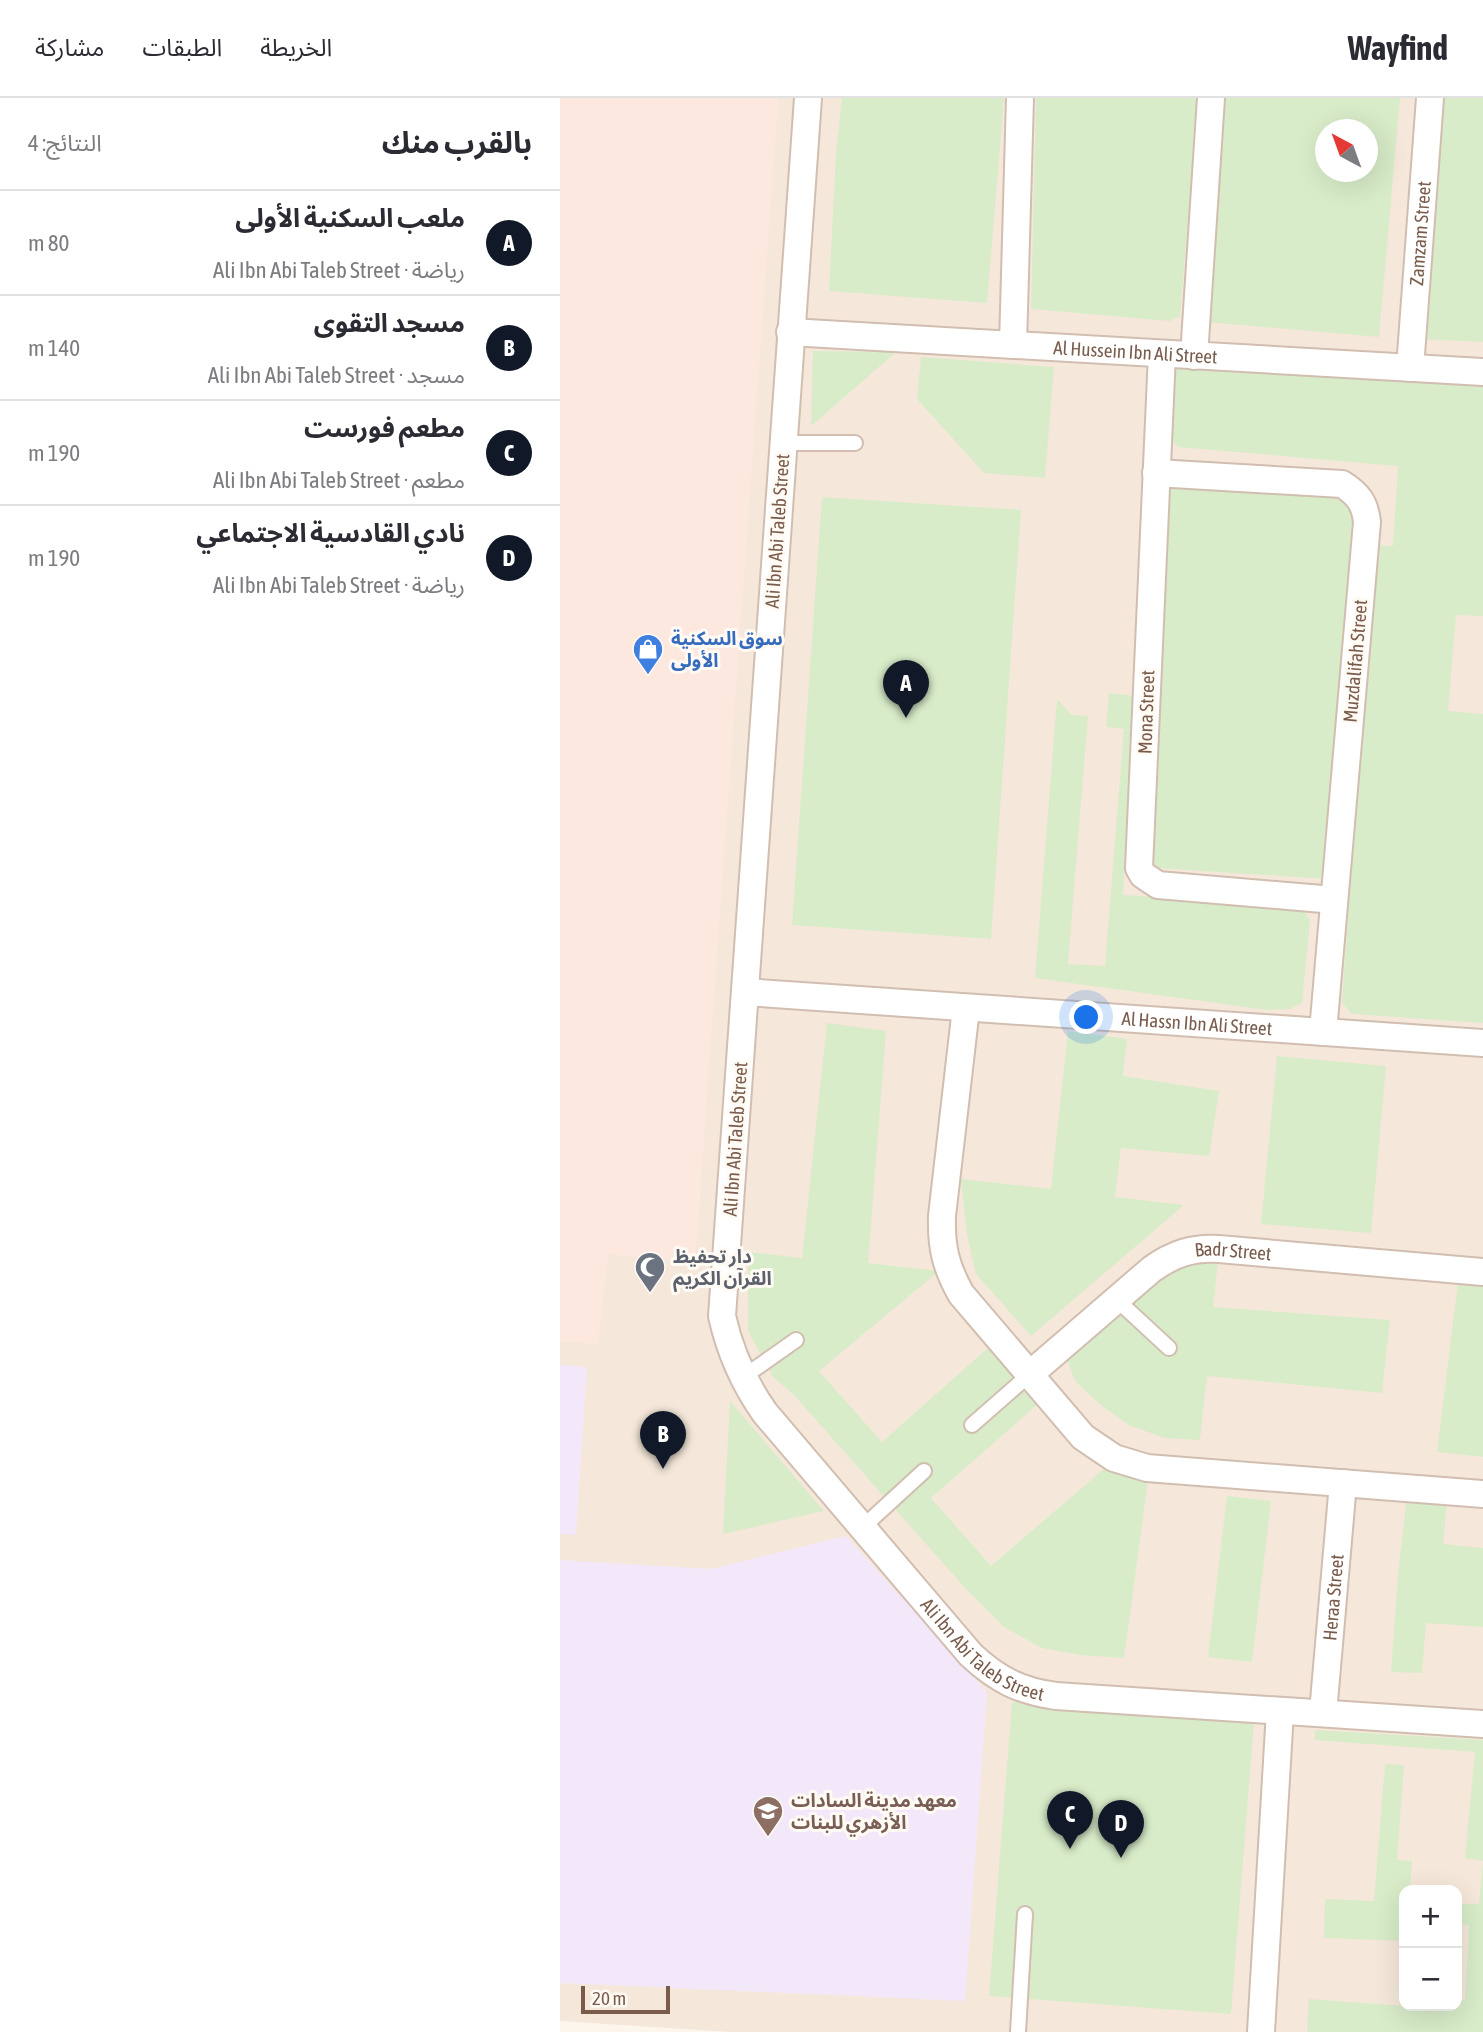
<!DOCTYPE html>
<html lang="ar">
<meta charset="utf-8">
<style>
:root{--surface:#fff;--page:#f7f7f7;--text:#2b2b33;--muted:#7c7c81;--line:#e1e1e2;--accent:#111827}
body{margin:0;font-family:"Asap Condensed","Noto Sans Arabic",sans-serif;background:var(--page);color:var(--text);direction:rtl}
.controls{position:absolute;right:21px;bottom:21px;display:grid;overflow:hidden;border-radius:14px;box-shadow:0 7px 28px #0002}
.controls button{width:63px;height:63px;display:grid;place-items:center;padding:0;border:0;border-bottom:2px solid var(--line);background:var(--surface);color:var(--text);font:35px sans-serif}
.compass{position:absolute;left:755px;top:21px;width:63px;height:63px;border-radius:50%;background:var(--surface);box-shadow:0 7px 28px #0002;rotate:319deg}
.scale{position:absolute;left:21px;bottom:18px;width:89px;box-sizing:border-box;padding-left:7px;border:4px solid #7a5c4d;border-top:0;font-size:19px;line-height:24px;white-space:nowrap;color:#7a5c4d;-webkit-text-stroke:5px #fffaf3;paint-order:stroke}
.you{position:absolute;left:527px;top:920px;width:24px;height:24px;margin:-18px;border:5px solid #fff;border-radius:50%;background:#1a73e8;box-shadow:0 0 0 10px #1a73e833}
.badge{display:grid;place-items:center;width:46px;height:46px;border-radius:50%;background:var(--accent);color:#fff;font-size:23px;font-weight:700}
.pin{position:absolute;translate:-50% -58px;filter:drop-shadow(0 2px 4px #0008)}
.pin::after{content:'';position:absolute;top:37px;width:24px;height:21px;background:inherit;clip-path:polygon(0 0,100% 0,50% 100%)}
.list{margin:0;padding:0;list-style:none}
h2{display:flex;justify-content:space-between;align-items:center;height:91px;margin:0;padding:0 28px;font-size:30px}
h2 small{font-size:23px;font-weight:400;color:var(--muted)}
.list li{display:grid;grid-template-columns:46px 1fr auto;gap:21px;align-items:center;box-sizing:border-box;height:105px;padding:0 28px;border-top:2px solid var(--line)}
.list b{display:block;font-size:26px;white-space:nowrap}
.list p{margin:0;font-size:23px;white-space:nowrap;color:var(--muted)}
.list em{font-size:23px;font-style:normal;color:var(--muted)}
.map{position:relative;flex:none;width:923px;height:1934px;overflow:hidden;direction:ltr}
header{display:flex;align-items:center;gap:42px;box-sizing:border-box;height:98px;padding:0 35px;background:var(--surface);border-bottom:2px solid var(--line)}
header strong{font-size:33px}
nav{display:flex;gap:38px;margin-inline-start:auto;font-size:24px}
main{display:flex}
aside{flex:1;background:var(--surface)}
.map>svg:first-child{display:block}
</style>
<header>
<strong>Wayfind</strong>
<nav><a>الخريطة</a><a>الطبقات</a><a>مشاركة</a></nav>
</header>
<main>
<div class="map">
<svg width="923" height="1934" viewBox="0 0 923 1934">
<rect width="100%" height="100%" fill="#fdf6ec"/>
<path fill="#f5e8da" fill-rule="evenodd" d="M 0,0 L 923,0 L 923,1934 L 170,1934 L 0,1923 ZM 766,32 L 808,32 L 808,74 L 766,74 ZM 844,1792 L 897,1792 L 897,1908 L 844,1908 Z"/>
<path fill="#fde8e0" d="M 0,0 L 218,0 L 135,1164 L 48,1156 L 38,1246 L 0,1243 Z"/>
<g fill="#f3e8fa">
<path d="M 0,1267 L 27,1269 L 16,1437 L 0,1436 Z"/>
<path d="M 286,1438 L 427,1594 L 405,1903 L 0,1885 L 0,1462 L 151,1471 Z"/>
</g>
<g fill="#d8ecc9" fill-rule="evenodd">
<path d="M 282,0 L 444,0 L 427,205 L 269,193 L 276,56 Z"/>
<path d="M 476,0 L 638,0 L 620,218 L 610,223 L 471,211 Z"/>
<path d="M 665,0 L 840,0 L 819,239 L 645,224 ZM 766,32 L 808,32 L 808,74 L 766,74 Z"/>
<path d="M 879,0 L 923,0 L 923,244 L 859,241 Z"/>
<path d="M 253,253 L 336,254 L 251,328 Z"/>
<path d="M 361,259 L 494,269 L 485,380 L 424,375 L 357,301 Z"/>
<path d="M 613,268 L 923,278 L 923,518 L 896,517 L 888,613 L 923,616 L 923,925 L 792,916 L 782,905 L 814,447 L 833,448 L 838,368 L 618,349 L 607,336 Z"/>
<path d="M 610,383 L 794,396 L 766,781 L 581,769 Z"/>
<path d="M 262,399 L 461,412 L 431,841 L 232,827 Z"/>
<path d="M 549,595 L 576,598 L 563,797 L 727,807 L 743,812 L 750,822 L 742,905 L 730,911 L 707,912 L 475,880 L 497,601 L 512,617 L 528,618 L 508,866 L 545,868 L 564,631 L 546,629 Z"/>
<path d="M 267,925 L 326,933 L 308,1165 L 379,1173 L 259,1273 L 322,1344 L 428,1250 L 478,1306 L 371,1400 L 431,1468 L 552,1364 L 588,1382 L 564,1560 L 520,1557 L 482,1550 L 444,1529 L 406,1491 L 233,1296 L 213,1279 L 188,1233 L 188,1154 L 242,1160 Z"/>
<path d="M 508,933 L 567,941 L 563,978 L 659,993 L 649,1058 L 561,1050 L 555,1099 L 624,1107 L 471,1238 L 416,1176 L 407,1137 L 401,1081 L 491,1091 Z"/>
<path d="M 717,958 L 826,968 L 811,1135 L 701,1126 Z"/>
<path d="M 659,1155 L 653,1209 L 830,1222 L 822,1295 L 647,1278 L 640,1342 L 604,1340 L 569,1327 L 539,1306 L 515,1283 L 505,1256 L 622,1156 Z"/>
<path d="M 898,1184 L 923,1187 L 923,1359 L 877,1354 Z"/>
<path d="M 170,1303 L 264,1413 L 163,1436 Z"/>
<path d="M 667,1398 L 711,1403 L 692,1564 L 648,1559 Z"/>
<path d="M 847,1399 L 887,1404 L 883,1446 L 923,1450 L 923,1529 L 866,1525 L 862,1575 L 831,1574 L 838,1476 Z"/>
<path d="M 452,1604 L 694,1623 L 671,1916 L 429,1898 Z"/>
<path d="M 755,1632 L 923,1642 L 923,1934 L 747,1934 L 749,1901 L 844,1908 L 897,1908 L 897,1902 L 905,1902 L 909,1827 L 897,1826 L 897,1806 L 919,1806 L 923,1763 L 905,1760 L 915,1654 L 755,1642 Z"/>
<path d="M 825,1666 L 844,1667 L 837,1762 L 852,1763 L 850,1792 L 844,1792 L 844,1843 L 764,1840 L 765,1801 L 814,1803 Z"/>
</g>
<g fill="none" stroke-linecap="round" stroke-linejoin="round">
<g stroke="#d1beb0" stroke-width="18">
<g id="service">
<path d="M 223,345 L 295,345"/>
<path d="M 556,1201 L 609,1250"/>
<path d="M 182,1280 L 236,1242"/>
<path d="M 412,1327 L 469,1277"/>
<path d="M 303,1429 L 364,1373"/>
<path d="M 458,1934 L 465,1816"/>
</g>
</g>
<g stroke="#d1beb0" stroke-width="30">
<g id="minor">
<path id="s1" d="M 248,0 L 162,1218 C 170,1254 183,1284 205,1315 L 411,1557 C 438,1582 460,1593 496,1598 L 923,1626"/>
<path id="s2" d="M 230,234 L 923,274"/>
<path d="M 453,247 L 460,0"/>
<path d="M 602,256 L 579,770 L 583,777 L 598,787 L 774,802"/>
<path d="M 634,258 L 651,0"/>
<path id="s3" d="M 850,270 L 870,0"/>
<path d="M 596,375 L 782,386 C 798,396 805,405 807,424 L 763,934"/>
<path id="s4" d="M 185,894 L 923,945"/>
<path d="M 406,910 L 382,1118 C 381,1150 386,1169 401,1196 L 523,1339 L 554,1360 L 587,1370 L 923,1396"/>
<path id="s5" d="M 469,1277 L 592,1171 C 613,1156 633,1149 659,1151 L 923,1174"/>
<path id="s6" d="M 763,1615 L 783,1385"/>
<path d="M 701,1934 L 720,1613"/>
</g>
</g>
<use href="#service" stroke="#fff" stroke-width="14"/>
<use href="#minor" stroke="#fff" stroke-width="26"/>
</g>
<defs>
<g id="shop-pin" transform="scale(1.575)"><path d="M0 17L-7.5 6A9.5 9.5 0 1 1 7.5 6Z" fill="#3f7fe0" stroke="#fffaf3"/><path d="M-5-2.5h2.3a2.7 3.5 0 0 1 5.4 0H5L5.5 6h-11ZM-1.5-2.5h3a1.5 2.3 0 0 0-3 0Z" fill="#fff"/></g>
<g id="mosque-pin" transform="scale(1.575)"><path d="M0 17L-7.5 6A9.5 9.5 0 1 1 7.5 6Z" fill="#6b7280" stroke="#fffaf3"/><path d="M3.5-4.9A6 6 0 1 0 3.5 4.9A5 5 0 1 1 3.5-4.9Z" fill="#fff"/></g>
<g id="school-pin" transform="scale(1.575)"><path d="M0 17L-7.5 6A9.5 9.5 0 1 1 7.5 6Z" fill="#8d6e63" stroke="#fffaf3"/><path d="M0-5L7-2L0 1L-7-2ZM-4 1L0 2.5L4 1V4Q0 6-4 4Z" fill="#fff"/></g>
</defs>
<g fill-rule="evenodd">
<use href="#shop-pin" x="88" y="551"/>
<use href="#mosque-pin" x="90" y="1169"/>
<use href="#school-pin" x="208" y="1713"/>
</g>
<g text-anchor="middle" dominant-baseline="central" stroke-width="6" stroke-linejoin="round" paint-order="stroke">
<g font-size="19" fill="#7a5c4d" stroke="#fffaf3">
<text stroke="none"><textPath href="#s3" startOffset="135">Zamzam Street</textPath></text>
<text stroke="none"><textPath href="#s2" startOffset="346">Al Hussein Ibn Ali Street</textPath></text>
<text transform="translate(217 433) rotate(-86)">Ali Ibn Abi Taleb Street</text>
<text transform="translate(795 563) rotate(-85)">Muzdalifah Street</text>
<text transform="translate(586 614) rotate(-88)">Mona Street</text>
<text stroke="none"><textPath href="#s4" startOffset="453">Al Hassn Ibn Ali Street</textPath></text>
<text transform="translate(175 1041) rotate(-86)">Ali Ibn Abi Taleb Street</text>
<text stroke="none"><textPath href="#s5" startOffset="248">Badr Street</textPath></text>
<text stroke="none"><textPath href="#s6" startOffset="116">Heraa Street</textPath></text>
<text stroke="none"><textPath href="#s1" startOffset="1652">Ali Ibn Abi Taleb Street</textPath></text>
</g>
<g font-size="19" font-weight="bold" fill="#366cbe" stroke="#fffaf3" text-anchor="start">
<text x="111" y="540">سوق السكنية<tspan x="111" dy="22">الأولى</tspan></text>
</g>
<g font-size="19" font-weight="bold" fill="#5b616d" stroke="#fffaf3" text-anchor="start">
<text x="113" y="1158">دار تحفيظ<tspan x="113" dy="22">القرآن الكريم</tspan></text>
</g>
<g font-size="19" font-weight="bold" fill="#785e54" stroke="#fffaf3" text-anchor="start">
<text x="231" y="1702">معهد مدينة السادات<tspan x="231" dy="22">الأزهري للبنات</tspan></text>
</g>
</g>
</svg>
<div class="controls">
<button>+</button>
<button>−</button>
</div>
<svg class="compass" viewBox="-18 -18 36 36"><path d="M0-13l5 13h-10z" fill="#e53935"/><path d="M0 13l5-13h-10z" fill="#7c7c81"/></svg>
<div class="scale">20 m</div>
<div class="you"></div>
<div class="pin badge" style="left:346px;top:620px">A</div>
<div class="pin badge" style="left:103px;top:1371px">B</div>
<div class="pin badge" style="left:510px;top:1751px">C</div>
<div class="pin badge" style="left:561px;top:1760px">D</div>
</div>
<aside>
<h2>بالقرب منك<small>النتائج: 4</small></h2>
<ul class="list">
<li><span class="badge">A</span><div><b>ملعب السكنية الأولى</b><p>رياضة · Ali Ibn Abi Taleb Street</p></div><em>80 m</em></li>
<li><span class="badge">B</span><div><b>مسجد التقوى</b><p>مسجد · Ali Ibn Abi Taleb Street</p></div><em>140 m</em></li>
<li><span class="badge">C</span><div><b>مطعم فورست</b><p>مطعم · Ali Ibn Abi Taleb Street</p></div><em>190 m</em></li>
<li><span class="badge">D</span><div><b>نادي القادسية الاجتماعي</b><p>رياضة · Ali Ibn Abi Taleb Street</p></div><em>190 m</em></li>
</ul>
</aside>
</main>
